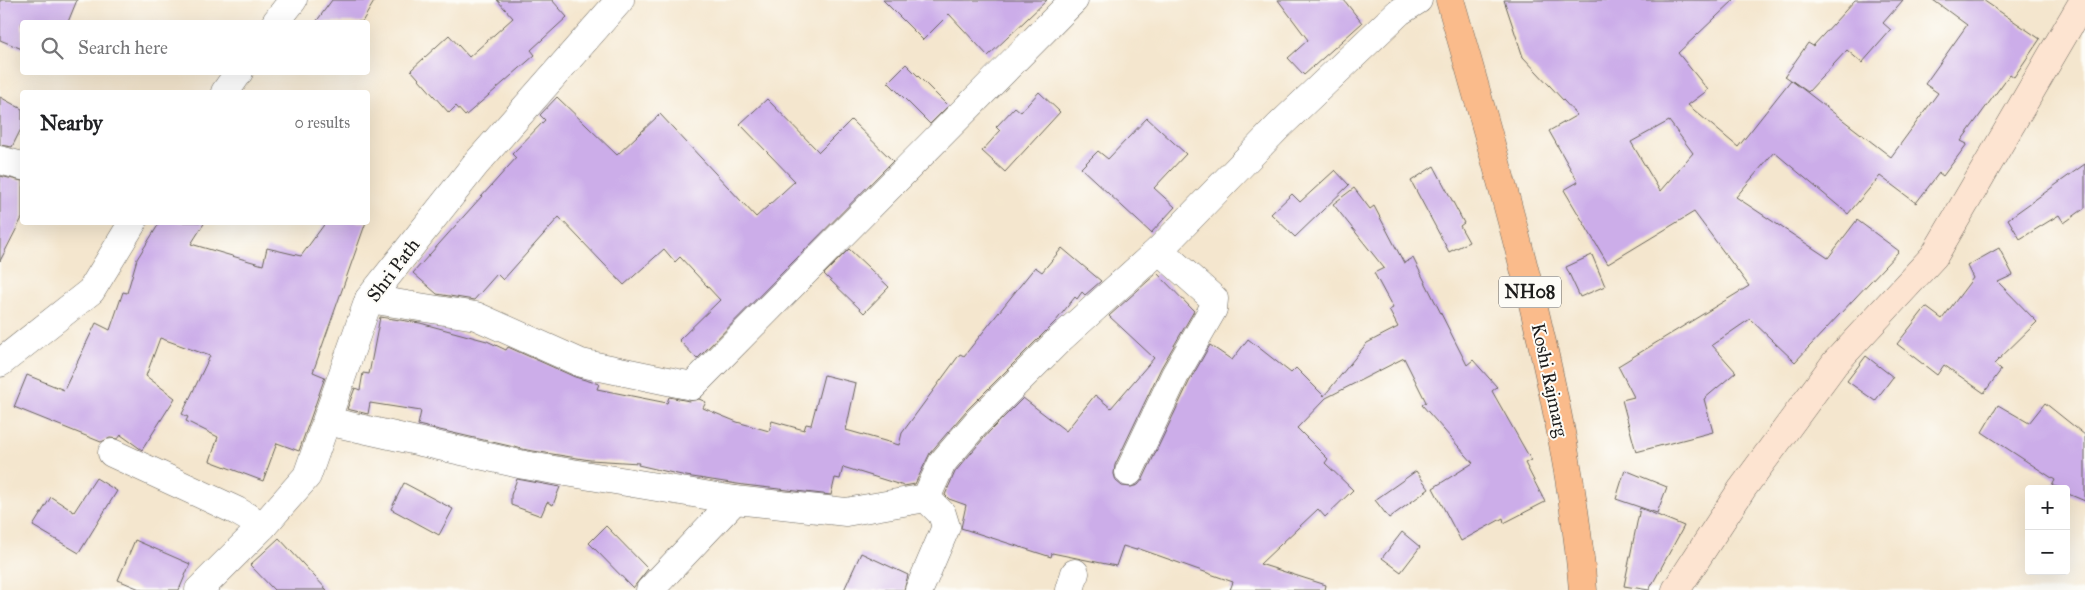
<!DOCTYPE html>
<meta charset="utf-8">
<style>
:root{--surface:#fff;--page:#f2f2f2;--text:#202124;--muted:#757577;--line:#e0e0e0}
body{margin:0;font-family:"IM FELL Great Primer",serif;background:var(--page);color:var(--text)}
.controls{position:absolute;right:15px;bottom:15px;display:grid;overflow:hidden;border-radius:5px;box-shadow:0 5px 20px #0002}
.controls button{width:45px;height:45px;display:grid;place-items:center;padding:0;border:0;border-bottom:1px solid var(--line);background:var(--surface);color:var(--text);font:25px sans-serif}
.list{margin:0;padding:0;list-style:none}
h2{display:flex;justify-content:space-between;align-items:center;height:65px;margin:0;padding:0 20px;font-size:21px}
h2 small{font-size:16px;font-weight:400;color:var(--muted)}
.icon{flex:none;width:28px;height:28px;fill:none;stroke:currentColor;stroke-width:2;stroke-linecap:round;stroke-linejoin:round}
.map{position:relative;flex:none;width:2085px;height:590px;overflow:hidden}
.search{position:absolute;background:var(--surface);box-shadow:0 5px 20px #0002;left:20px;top:20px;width:350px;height:55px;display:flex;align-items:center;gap:12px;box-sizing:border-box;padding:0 18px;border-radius:5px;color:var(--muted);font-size:19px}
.panel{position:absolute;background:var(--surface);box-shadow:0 5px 20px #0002;left:20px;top:90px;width:350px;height:135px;border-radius:5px}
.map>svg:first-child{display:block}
</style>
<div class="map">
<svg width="2085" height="590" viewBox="0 0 2085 590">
<rect width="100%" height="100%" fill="#fdfcf7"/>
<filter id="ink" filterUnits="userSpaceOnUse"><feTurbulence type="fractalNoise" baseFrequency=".02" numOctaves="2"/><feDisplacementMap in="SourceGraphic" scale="10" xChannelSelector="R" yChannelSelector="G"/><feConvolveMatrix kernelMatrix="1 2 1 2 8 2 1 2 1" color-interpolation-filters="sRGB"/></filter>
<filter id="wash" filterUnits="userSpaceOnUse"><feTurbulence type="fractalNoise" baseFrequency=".0096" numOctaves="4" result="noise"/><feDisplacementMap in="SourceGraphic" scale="20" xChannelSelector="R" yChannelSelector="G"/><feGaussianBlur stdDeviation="1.12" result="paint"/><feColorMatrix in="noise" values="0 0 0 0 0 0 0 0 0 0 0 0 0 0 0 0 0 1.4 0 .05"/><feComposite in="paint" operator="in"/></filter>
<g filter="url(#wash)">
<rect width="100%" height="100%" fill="#f4e6ce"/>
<g id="blocks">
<g fill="#ccade9" fill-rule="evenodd">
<path d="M 0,0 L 77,0 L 68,22 L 22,22 L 22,49 L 0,40 Z"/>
<path d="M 332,0 L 375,0 L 362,22 L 316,22 Z"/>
<path d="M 497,0 L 552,0 L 567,17 L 531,50 L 535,55 L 465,116 L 456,106 L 449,113 L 411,70 L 449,35 L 469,57 L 513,18 Z"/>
<path d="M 883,0 L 1047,0 L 988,56 L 949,14 L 923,40 Z"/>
<path d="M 1278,0 L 1344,0 L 1362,23 L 1304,75 L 1288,58 L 1308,40 Z"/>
<path d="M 1504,0 L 1734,0 L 1678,53 L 1708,90 L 1688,105 L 1738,147 L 1791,80 L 1891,157 L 1938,93 L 1925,84 L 1967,25 L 1933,0 L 1983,0 L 2040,39 L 2014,77 L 2010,74 L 1961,141 L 1967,144 L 1943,176 L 1939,173 L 1916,203 L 1880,176 L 1848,214 L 1774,152 L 1736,197 L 1828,258 L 1857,220 L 1899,251 L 1795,362 L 1750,319 L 1712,345 L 1736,372 L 1704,399 L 1713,432 L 1636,452 L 1622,400 L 1634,397 L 1618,366 L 1749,286 L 1694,212 L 1608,264 L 1564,190 L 1578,182 L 1549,131 L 1577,115 L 1523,57 ZM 1669,121 L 1693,153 L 1660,191 L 1631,142 Z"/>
<path d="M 1855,0 L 1903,0 L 1883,23 L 1891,30 L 1862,63 L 1847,50 L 1808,92 L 1785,76 L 1808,43 L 1813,46 Z"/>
<path d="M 906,64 L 948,106 L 930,124 L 888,82 Z"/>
<path d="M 1039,92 L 1060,112 L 1005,172 L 982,151 L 1000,131 L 996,127 L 1015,107 L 1021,112 Z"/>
<path d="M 0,97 L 22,109 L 22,127 L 12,147 L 0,145 Z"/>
<path d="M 557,97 L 617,155 L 660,114 L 756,217 L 795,181 L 740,124 L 767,99 L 819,152 L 851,120 L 893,161 L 697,359 L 679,340 L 720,300 L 680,257 L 675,262 L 664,249 L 624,285 L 559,217 L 503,280 L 497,274 L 474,300 L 437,294 L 413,273 L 516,158 L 512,154 L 545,120 L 540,115 Z"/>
<path d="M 1147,118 L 1186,154 L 1154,188 L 1175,207 L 1151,233 L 1081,168 L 1098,151 L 1108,159 Z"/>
<path d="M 2085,164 L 2085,208 L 2064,223 L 2059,215 L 2020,239 L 2008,219 Z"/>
<path d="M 1434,166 L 1464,223 L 1460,226 L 1469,242 L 1449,252 L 1411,181 Z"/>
<path d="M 1335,170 L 1349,185 L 1295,237 L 1271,214 L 1292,194 L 1300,202 Z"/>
<path d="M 0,176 L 22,181 L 22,218 L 0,261 Z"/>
<path d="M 1354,188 L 1370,209 L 1374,206 L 1404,263 L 1413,258 L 1467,365 L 1473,360 L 1497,387 L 1492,391 L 1531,460 L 1525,463 L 1545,502 L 1504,523 L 1503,518 L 1461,541 L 1433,488 L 1473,463 L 1422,405 L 1426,402 L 1404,358 L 1326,398 L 1297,428 L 1328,459 L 1325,463 L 1353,490 L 1325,517 L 1318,509 L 1260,564 L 1326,585 L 1325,590 L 1230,590 L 1233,582 L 1137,548 L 1136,550 L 1123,546 L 1116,566 L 1052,553 L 1051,557 L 961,528 L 966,505 L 949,499 L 945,495 L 955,472 L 989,432 L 1023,398 L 1066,431 L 1095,395 L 1111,408 L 1154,358 L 1109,316 L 1157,273 L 1194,311 L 1161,368 L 1115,465 L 1114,474 L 1116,481 L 1122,486 L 1131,487 L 1138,485 L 1143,479 L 1189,382 L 1210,345 L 1232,360 L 1248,339 L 1291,373 L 1296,368 L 1324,396 L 1367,343 L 1398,327 L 1389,310 L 1393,308 L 1374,273 L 1384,268 L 1333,204 Z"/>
<path d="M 160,222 L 205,222 L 191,244 L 263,265 L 267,248 L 301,256 L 326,222 L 366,222 L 313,372 L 325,377 L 299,451 L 277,443 L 263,481 L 210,461 L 218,437 L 186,421 L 188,417 L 182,414 L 210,356 L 160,338 L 146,376 L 175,398 L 142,450 L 121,435 L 118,439 L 110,438 L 101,442 L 14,407 L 27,375 L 64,390 L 96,323 L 110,330 L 123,292 L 127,293 L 137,259 Z"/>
<path d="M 1062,248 L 1101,281 L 1085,295 L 1082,292 L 1077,299 L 1075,297 L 1056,321 L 966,411 L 930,453 L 915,484 L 904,486 L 843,467 L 840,479 L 835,478 L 831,495 L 744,485 L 686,476 L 638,465 L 639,463 L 590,460 L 527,450 L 418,425 L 421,411 L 370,403 L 368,414 L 347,409 L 355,388 L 360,390 L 363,373 L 369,374 L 380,317 L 420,323 L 487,341 L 506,350 L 508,347 L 575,377 L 599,384 L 597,389 L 667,403 L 669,397 L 689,401 L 699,399 L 706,402 L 703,408 L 737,422 L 769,431 L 772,421 L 804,430 L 806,424 L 811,425 L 824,375 L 856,383 L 846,430 L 899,445 L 902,433 L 960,354 L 964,356 L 1035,267 L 1042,272 Z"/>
<path d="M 1999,248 L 2013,275 L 1998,282 L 2037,322 L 1994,364 L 2001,370 L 1984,393 L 1944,365 L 1937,375 L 1897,344 L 1926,307 L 1942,319 L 1973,278 L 1967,266 Z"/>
<path d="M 849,249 L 889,287 L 864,313 L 824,274 Z"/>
<path d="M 1592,255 L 1605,286 L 1580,297 L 1566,267 Z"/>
<path d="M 1866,356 L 1893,377 L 1875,401 L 1847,381 Z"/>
<path d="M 2045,403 L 2085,435 L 2085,501 L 2066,493 L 2066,489 L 2052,486 L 2055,480 L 1982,432 L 1998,405 L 2029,423 Z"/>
<path d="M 1625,470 L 1667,487 L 1657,513 L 1616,499 Z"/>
<path d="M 1416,471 L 1429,489 L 1389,518 L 1375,500 Z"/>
<path d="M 96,478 L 117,491 L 79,553 L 33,526 L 51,497 L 74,512 Z"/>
<path d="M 517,479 L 560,487 L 553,505 L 547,502 L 541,516 L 511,505 L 511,495 Z"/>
<path d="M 404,483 L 453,509 L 439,535 L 391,509 Z"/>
<path d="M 1640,508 L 1684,526 L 1649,590 L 1624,586 Z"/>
<path d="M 606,526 L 648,569 L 633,588 L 589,543 Z"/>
<path d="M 1402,532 L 1420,547 L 1401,572 L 1382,558 Z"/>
<path d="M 279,538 L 327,590 L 274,590 L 250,565 Z"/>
<path d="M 135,540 L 190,564 L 179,590 L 142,590 L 118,580 Z"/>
<path d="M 861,553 L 908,575 L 904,590 L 844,590 Z"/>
</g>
</g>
</g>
<g filter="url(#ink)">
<use href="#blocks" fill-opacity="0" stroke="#68635a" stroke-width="1"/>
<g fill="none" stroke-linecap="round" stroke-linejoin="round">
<g stroke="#68635a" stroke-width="29">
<g id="street">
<path d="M 276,22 L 293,0"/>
<path d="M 225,92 L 239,72"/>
<path d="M 0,160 L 22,166"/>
<path d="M 369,299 L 476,316 L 581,363 L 692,386 L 1074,0"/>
<path d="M 0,363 L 91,291 L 133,222"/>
<path d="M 327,421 L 524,465 L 735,500 L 846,512 L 926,498 L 942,463 L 978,421 L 1060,339 L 1159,250 L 1278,127 L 1399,12 L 1418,0"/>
<path d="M 112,453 L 237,511 L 263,526"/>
<path d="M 1129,472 L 1175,375 L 1213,309 L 1214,299 L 1159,250"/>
<path d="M 199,590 L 263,526 L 307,476 L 369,299 L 475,165 L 620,0"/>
<path d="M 650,590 L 735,500"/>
<path d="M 919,590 L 946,527 L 942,514 L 926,498"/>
<path d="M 1070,590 L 1075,573"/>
</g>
</g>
<g stroke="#68635a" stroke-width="29">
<path id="secondary" d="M 1676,590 L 1742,489 L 1835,363 L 1934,256 L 2084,0"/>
</g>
<g stroke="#68635a" stroke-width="29">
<path id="primary" d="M 1450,0 C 1479,100 1507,199 1532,300 C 1555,396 1575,491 1583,590"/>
</g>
<use href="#street" stroke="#fff" stroke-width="28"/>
<use href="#secondary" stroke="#fde4d1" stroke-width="28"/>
<use href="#primary" stroke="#fabb8b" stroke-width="28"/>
</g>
</g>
<g text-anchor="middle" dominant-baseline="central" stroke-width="4" stroke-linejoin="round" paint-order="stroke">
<rect fill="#fdfcf7" stroke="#605f5e" stroke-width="1" x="1499" y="276.5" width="62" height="31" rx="4"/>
<g font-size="18" font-weight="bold" fill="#1c1c1c">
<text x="1530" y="292">NH08</text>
</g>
<g font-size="19" fill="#1c1c1c" stroke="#fdfcf7">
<text transform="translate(393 270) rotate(-53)">Shri Path</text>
<text transform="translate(1550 380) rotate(78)">Koshi Rajmarg</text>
</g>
</g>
</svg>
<div class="controls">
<button>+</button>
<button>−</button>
</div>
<div class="search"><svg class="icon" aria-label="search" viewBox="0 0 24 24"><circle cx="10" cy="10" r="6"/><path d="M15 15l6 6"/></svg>Search here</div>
<section class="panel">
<h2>Nearby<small>0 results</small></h2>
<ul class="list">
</ul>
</section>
</div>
